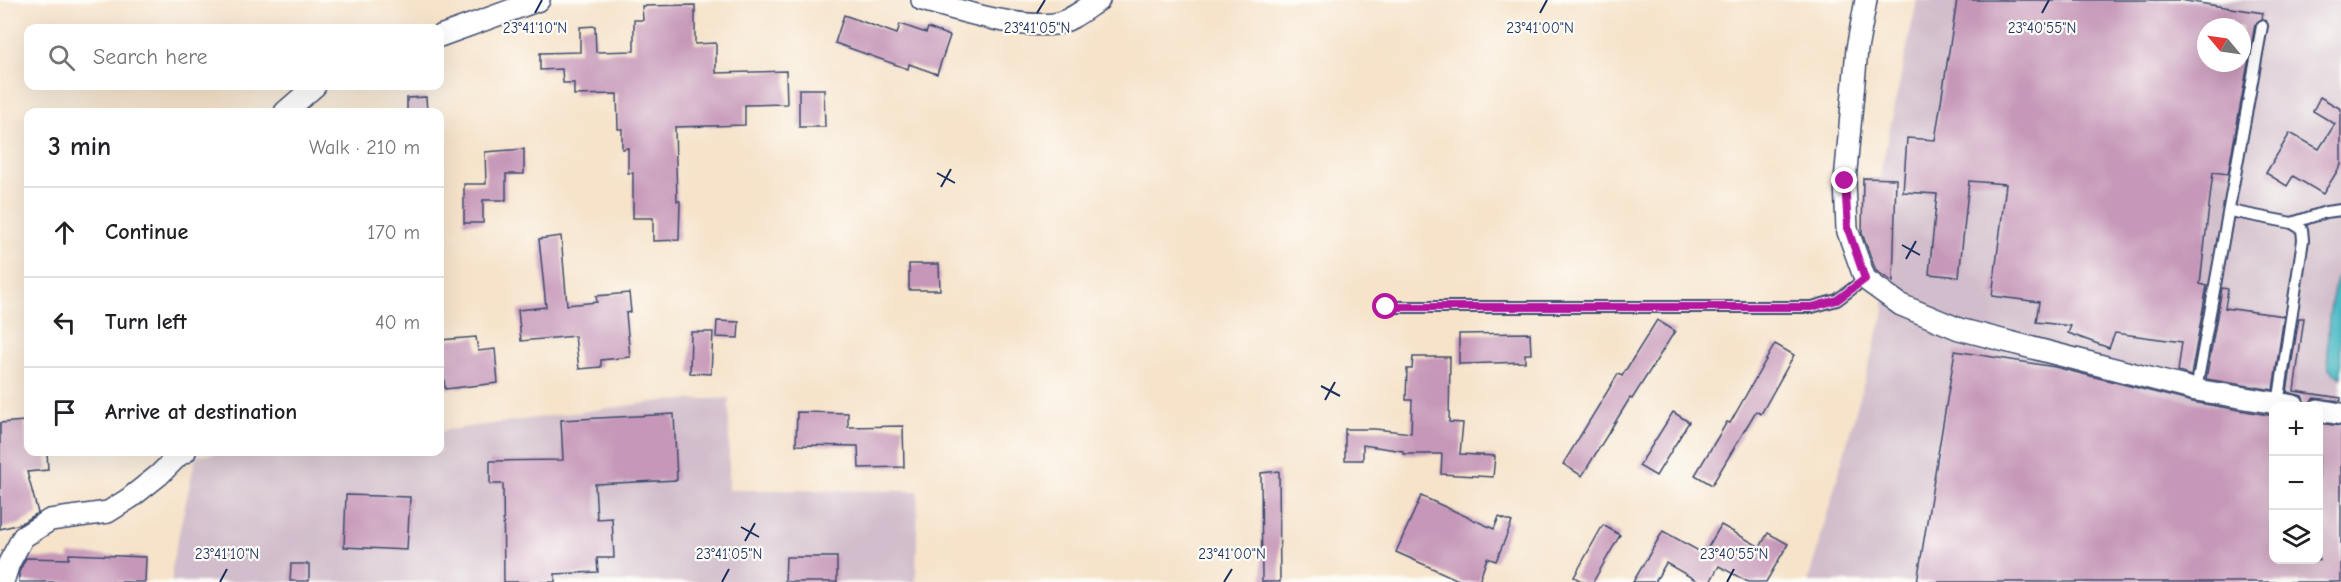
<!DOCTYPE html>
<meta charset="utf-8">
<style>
:root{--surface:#fff;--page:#f2f2f2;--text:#202124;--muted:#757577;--line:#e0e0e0}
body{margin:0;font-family:"Comic Neue",sans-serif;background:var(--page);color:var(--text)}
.controls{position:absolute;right:18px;bottom:18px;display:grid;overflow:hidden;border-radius:12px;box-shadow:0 6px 24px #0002}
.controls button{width:54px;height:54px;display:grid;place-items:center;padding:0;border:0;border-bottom:2px solid var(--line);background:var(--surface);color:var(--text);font:30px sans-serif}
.compass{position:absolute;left:2197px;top:18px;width:54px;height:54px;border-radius:50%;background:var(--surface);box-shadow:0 6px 24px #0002;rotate:299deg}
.stop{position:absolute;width:18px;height:18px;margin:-14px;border:4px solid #b5179e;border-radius:50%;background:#fff}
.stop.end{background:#b5179e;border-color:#fff;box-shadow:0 2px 6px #0008}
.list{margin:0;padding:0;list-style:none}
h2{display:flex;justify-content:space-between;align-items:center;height:78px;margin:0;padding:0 24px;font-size:26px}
h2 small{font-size:20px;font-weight:400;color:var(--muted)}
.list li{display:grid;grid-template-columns:39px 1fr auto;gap:18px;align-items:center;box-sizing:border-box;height:90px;padding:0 24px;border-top:2px solid var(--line)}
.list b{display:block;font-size:22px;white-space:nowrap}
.list em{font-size:20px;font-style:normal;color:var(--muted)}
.icon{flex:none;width:33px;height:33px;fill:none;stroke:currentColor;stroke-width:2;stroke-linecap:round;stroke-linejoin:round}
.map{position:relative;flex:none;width:2341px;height:582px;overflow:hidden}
.search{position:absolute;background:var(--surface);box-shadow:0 6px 24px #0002;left:24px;top:24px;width:420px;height:66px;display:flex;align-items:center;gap:15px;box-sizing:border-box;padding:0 21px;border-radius:12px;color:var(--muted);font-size:22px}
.panel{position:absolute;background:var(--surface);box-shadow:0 6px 24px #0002;left:24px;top:108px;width:420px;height:348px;border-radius:12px}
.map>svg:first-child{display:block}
</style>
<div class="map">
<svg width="2341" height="582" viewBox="0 0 2341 582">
<rect width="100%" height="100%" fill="#fdfcf7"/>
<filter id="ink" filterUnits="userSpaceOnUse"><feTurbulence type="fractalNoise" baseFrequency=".0167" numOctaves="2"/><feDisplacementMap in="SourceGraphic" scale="12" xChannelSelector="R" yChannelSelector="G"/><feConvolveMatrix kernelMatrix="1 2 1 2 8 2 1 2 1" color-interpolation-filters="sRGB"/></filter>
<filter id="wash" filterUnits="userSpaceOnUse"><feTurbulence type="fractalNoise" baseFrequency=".008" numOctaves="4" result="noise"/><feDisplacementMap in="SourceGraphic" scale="24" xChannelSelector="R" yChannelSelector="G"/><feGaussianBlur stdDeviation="1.35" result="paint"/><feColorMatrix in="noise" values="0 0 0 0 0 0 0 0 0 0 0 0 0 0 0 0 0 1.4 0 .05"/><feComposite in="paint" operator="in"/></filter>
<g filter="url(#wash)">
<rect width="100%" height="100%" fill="#f6e3ca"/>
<g fill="#d1bdcb" fill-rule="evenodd">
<path d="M 1917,0 L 2341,0 L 2341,582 L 1808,582 L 1884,311 L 1881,170 ZM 2206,27 L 2242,27 L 2242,63 L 2206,63 ZM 2274,406 L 2318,406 L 2318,560 L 2274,560 Z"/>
<path d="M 729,398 L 729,490 L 918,491 L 916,582 L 172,582 L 172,565 L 196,456 L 236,452 L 440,452 L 440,431 L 662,401 Z"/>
</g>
<path fill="#4cbac4" stroke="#347491" stroke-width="1.5" d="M 2341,268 L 2341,378 L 2329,369 C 2326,335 2328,300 2341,268 Z"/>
<g id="blocks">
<g fill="#c697b8" fill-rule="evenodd">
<path d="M 1957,0 L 2179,0 L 2263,13 L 2262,19 L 2255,25 L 2228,174 L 2213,172 L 2200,284 L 2207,286 L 2191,376 L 2178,372 L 2182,342 L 2115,333 L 2109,348 L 2068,333 L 2071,326 L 2036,322 L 2039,302 L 1992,296 L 2006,184 L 1969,181 L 1959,277 L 1929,274 L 1937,194 L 1903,192 L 1907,138 L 1935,140 ZM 2206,27 L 2242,27 L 2242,63 L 2206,63 Z"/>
<path d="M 695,5 L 695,44 L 716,43 L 716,73 L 786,71 L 787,104 L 745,105 L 745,125 L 675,127 L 677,201 L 680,201 L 679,240 L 653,241 L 653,218 L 633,218 L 633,173 L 628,173 L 628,148 L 622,149 L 622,129 L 618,129 L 617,94 L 574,95 L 574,83 L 563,83 L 562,69 L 540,70 L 540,53 L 580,52 L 580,27 L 595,26 L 596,52 L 634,51 L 634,20 L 643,20 L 642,6 Z"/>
<path d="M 844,15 L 897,34 L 900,24 L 926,33 L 928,28 L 950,36 L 937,74 L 909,64 L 908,69 L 835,43 Z"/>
<path d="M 799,89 L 824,89 L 825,127 L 799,127 Z"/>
<path d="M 426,97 L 427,112 L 407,112 L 407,98 Z"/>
<path d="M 2320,97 L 2341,109 L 2341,165 L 2323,194 L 2293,176 L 2287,186 L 2266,173 L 2290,133 L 2319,149 L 2335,124 L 2313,111 Z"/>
<path d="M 524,149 L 524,174 L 506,174 L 506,200 L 483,200 L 483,223 L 464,223 L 464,184 L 486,184 L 485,152 Z"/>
<path d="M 1863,178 L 1896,179 L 1893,282 L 1876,271 L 1862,233 Z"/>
<path d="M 561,236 L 567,305 L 597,302 L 596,296 L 629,293 L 631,312 L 626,313 L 630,357 L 601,360 L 601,367 L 579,369 L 575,336 L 521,341 L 518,310 L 546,307 L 539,239 Z"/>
<path d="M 909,264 L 939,264 L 940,290 L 909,290 Z"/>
<path d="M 2222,288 L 2228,289 L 2225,308 L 2284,316 L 2273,390 L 2206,379 Z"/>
<path d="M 2299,318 L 2304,318 L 2294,391 L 2341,398 L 2341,401 L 2314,398 L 2306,406 L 2302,396 L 2287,392 Z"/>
<path d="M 1657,320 L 1675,331 L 1632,399 L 1630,398 L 1582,476 L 1563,464 L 1618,374 L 1622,376 Z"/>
<path d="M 717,321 L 739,322 L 738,338 L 716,337 Z"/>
<path d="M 691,332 L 713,332 L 711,374 L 690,373 Z"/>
<path d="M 1530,333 L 1531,354 L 1525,354 L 1525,362 L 1459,364 L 1459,334 Z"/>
<path d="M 476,337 L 478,351 L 495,349 L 498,383 L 445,389 L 440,340 Z"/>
<path d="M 1775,344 L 1794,355 L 1761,414 L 1756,411 L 1712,485 L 1695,475 L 1727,422 L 1730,423 Z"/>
<path d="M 1955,351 L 2055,367 L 2193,402 L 2274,416 L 2274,560 L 2319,560 L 2319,423 L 2341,426 L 2341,582 L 1917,582 Z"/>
<path d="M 1413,357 L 1450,357 L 1449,422 L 1463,423 L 1460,454 L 1495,456 L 1493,477 L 1441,474 L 1442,454 L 1403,454 L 1403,451 L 1363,445 L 1363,460 L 1345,460 L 1345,429 L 1375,429 L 1411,433 L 1412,400 L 1406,400 L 1407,369 L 1412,369 Z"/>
<path d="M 797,412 L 848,413 L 848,427 L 903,426 L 904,467 L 859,468 L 858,446 L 796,445 Z"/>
<path d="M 1673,412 L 1689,422 L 1656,476 L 1639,466 Z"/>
<path d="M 674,414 L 677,480 L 595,484 L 597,519 L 612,518 L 614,558 L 597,558 L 598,572 L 555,574 L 555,582 L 504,582 L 503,484 L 490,484 L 490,461 L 563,460 L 561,420 Z"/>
<path d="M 25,421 L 27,452 L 47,452 L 48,470 L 27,472 L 38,513 L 20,524 L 0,529 L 0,423 Z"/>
<path d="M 1279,471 L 1280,582 L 1262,582 L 1261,473 Z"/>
<path d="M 346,495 L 410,497 L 407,550 L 344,547 Z"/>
<path d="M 1421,496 L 1494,529 L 1499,517 L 1512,522 L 1496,561 L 1487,558 L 1479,582 L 1463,582 L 1396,552 Z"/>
<path d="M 1603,525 L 1620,535 L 1593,582 L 1583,582 L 1574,577 Z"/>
<path d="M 1721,525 L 1760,547 L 1768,533 L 1788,544 L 1766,582 L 1748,582 L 1719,566 L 1710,582 L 1699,582 L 1666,563 L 1655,582 L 1633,582 L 1663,531 L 1704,554 Z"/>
<path d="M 69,554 L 146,557 L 145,582 L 19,582 L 19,572 L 26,558 L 69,559 Z"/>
<path d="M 786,557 L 837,557 L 837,582 L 785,582 Z"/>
<path d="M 291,564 L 309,564 L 309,581 L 290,581 Z"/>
</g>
</g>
</g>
<g filter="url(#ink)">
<use href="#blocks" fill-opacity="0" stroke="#3c4a6e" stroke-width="1.5"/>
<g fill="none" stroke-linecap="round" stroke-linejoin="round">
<g stroke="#3c4a6e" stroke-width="14">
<g id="service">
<path d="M 2230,211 L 2292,223 L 2302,229 L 2303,240 L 2278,404"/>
<path d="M 2292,223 L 2326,212 L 2341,210"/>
<path d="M 1386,307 L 1812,307 L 1837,300 L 1865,279"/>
<path d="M 2196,390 L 2262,26"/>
</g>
</g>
<g stroke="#3c4a6e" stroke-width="24">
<g id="minor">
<path d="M 922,0 C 962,11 1013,28 1054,24 C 1070,22 1086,8 1099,0"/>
<path d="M 1866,0 L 1857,49 L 1845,181 L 1847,229 L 1865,279 L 1901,305 L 1959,329 L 2196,390 L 2294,406"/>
<path d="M 440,36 L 539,0"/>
<path d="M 285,112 L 315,86"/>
<path d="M 2318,410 L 2341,414"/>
<path d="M 3,582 L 9,563 L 23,537 L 50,520 L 108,512 L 130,498 L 159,475 L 179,455 L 185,452"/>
</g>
</g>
<use href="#service" stroke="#fff" stroke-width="10"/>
<use href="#minor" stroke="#fff" stroke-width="21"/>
</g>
</g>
<g fill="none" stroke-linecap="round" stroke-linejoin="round" filter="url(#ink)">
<path stroke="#b5179e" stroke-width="8" d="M 1386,307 L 1812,307 L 1837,300 L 1865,279 L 1848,229 L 1845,181"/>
</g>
<path fill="none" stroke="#1b2f5e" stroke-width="2" d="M 535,13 L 542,0M 1037,13 L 1045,0M 1540,13 L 1547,0M 2042,13 L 2049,0M 937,173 L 955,183M 941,187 L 951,169M 1902,245 L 1920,255M 1906,259 L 1916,241M 1321,386 L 1340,396M 1325,400 L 1335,382M 741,527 L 759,537M 745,541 L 755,523M 220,582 L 227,569M 722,582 L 729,569M 1224,582 L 1232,569M 1727,582 L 1734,569"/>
<g font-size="15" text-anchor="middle" fill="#1b2f5e" stroke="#fdfcf7" stroke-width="4.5" stroke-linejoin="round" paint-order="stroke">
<text x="535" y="33">23°41'10"N</text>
<text x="1037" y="33">23°41'05"N</text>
<text x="1540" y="33">23°41'00"N</text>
<text x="2042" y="33">23°40'55"N</text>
<text x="227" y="559">23°41'10"N</text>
<text x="729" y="559">23°41'05"N</text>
<text x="1232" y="559">23°41'00"N</text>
<text x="1734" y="559">23°40'55"N</text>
</g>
</svg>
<div class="controls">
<button>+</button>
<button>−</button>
<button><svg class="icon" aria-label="layers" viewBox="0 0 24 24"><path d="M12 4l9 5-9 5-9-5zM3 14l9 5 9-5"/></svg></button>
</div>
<svg class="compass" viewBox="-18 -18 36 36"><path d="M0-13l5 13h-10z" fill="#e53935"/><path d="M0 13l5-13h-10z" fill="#757577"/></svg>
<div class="stop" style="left:1386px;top:307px"></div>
<div class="stop end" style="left:1845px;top:181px"></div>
<div class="search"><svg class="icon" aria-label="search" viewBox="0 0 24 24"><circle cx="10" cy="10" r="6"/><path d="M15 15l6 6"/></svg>Search here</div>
<section class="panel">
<h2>3 min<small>Walk · 210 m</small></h2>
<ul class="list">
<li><svg class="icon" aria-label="ahead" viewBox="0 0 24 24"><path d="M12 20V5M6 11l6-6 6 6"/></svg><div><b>Continue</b></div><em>170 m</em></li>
<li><svg class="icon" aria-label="left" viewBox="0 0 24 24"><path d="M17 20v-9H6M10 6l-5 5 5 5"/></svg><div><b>Turn left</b></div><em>40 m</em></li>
<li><svg class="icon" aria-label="arrive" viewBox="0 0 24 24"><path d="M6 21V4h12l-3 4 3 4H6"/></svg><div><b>Arrive at destination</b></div></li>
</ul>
</section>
</div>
